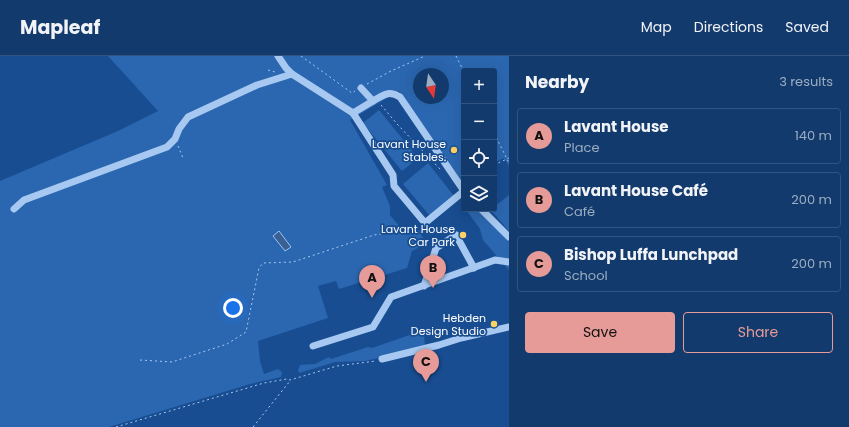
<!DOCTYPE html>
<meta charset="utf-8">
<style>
:root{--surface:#123a6d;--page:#1b4172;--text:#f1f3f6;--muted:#9cadc2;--line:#315480;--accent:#e69b98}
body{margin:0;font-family:Poppins,sans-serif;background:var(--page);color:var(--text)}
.controls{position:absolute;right:12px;top:12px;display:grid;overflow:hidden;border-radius:4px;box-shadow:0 4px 16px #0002}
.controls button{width:36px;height:36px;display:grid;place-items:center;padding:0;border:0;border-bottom:1px solid var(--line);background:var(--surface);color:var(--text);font:20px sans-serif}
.compass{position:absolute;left:413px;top:12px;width:36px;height:36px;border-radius:50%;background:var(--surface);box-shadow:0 4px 16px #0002;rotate:167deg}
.you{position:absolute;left:233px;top:252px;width:14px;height:14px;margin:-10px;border:3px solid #fff;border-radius:50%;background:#1a73e8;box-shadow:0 0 0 6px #1a73e833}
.badge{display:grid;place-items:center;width:26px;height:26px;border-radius:50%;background:var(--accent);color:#111;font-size:13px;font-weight:700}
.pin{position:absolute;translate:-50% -33px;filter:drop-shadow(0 1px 2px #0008)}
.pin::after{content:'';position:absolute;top:21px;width:14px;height:12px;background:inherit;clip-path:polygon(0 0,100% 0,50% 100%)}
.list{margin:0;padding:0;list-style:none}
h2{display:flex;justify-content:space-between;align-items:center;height:52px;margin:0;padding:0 16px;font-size:17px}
h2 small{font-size:13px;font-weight:400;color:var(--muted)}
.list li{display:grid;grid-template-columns:26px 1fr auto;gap:12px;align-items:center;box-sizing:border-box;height:56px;margin:0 8px 8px;padding:0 8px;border:1px solid var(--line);border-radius:4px}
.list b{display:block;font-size:15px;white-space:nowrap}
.list p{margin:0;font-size:13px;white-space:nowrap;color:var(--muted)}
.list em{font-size:13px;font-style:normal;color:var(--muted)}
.actions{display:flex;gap:8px;padding:12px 16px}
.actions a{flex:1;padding:9px 0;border:1px solid var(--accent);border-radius:4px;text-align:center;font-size:14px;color:var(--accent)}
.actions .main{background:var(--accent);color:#111}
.icon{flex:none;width:22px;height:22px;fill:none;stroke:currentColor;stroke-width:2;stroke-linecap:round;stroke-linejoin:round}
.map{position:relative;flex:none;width:509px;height:371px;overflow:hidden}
header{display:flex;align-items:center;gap:24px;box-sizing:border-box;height:56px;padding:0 20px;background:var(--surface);border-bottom:1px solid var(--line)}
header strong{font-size:19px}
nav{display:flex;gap:22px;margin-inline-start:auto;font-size:14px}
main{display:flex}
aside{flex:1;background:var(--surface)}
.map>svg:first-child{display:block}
</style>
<header>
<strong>Mapleaf</strong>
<nav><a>Map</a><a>Directions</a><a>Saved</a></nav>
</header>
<main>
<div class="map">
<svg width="509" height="371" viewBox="0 0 509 371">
<rect width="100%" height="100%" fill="#184d91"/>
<g fill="#2b67b0" fill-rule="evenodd">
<path d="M 108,0 L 509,0 L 509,110 L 504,102 L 494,107 L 494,15 L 464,15 L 464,127 L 461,127 L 399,35 L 350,64 L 387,129 L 382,131 L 390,150 L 390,159 L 406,178 L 419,174 L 426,188 L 412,195 L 407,212 L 339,233 L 336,225 L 318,230 L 328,262 L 258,285 L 260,305 L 264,318 L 278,313 L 282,316 L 281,321 L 250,328 L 109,371 L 0,371 L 0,125 L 118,75 L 158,55 ZM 419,18 L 443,18 L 443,42 L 419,42 Z"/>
<path d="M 379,54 L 418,102 L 402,115 L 363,67 Z"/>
<path d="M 428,107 L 454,140 L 430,160 L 403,128 Z"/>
<path d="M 509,139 L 509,175 L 490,153 L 494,153 L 494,151 Z"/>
<path d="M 465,153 L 478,153 L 509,186 L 509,214 L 483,184 L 480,173 L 467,155 Z"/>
<path d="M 421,275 L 424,277 L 425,291 L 365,305 L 335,306 L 299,317 L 298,314 L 300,309 L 315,308 L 329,301 L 331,303 L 368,291 L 372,292 Z"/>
</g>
<path fill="#3a6092" stroke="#99c3f2" d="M 279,175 L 291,191 L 285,195 L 273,180 Z"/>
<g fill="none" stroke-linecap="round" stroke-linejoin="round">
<g stroke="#a7c8f0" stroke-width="1" stroke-dasharray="2 3" stroke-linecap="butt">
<path d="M 301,0 L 352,37 L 355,35"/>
<path d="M 456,0 L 464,16"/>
<path d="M 268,14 L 275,16"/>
<path d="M 367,28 L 391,15 L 425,0"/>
<path d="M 381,49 L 398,69 L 440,113"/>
<path d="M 494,77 L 509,107"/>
<path d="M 178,90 L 183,102"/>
<path d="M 494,109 L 509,102"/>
<path d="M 140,304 L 172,306 L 227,288 L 246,276 L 259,212 L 263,207 L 293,206 L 374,179 L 409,174 L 417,170"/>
<path d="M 116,371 L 264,327 L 287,323 L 290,324 L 337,310 L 376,305"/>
<path d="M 253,371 L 290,325"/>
</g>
<g stroke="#a7c8f0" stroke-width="7">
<path d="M 278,0 L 286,12 L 292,18 L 353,57"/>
<path d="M 361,32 L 373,45 C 384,39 388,34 400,41 L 464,135"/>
<path d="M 373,45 L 353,57 L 393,119 L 394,130 L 425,167 L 464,135"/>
<path d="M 14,153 L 24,144 L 167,91 L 175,83 L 179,73 L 188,61 L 257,29 L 292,18"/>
<path d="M 481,153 L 509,181"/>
<path d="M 424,230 L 436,192 L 456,179 L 474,212"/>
<path d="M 313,290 L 373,271 L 391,241 L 495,204 L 509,206"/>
<path d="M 382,303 L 439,289 L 461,282 L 509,271"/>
</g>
</g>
<g fill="#ffd265" stroke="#184d91" stroke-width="1.5">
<circle cx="454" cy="94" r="4"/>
<circle cx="463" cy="179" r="4"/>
<circle cx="494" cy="268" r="4"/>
</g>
<g text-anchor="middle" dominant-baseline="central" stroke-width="3.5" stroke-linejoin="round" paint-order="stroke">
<g font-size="11" fill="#fff" stroke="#184d91" text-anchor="end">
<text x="446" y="88">Lavant House<tspan x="446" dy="13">Stables.</tspan></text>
<text x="455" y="173">Lavant House<tspan x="455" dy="13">Car Park</tspan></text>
<text x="486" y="262">Hebden<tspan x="486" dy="13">Design Studio</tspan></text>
</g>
</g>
</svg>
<div class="controls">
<button>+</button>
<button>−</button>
<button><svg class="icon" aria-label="locate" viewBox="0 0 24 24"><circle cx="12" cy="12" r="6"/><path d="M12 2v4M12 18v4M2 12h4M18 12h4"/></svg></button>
<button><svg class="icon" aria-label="layers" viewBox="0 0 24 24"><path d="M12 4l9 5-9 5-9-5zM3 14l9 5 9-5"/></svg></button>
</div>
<svg class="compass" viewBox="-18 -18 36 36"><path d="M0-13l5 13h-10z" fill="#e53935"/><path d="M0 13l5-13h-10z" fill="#9cadc2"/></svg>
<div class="you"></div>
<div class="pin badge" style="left:372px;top:242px">A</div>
<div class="pin badge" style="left:433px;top:232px">B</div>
<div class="pin badge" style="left:426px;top:326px">C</div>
</div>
<aside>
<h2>Nearby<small>3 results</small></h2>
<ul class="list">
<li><span class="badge">A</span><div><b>Lavant House</b><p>Place</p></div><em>140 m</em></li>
<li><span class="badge">B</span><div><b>Lavant House Café</b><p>Café</p></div><em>200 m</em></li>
<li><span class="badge">C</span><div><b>Bishop Luffa Lunchpad</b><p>School</p></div><em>200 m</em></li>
</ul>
<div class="actions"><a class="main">Save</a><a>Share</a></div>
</aside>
</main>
